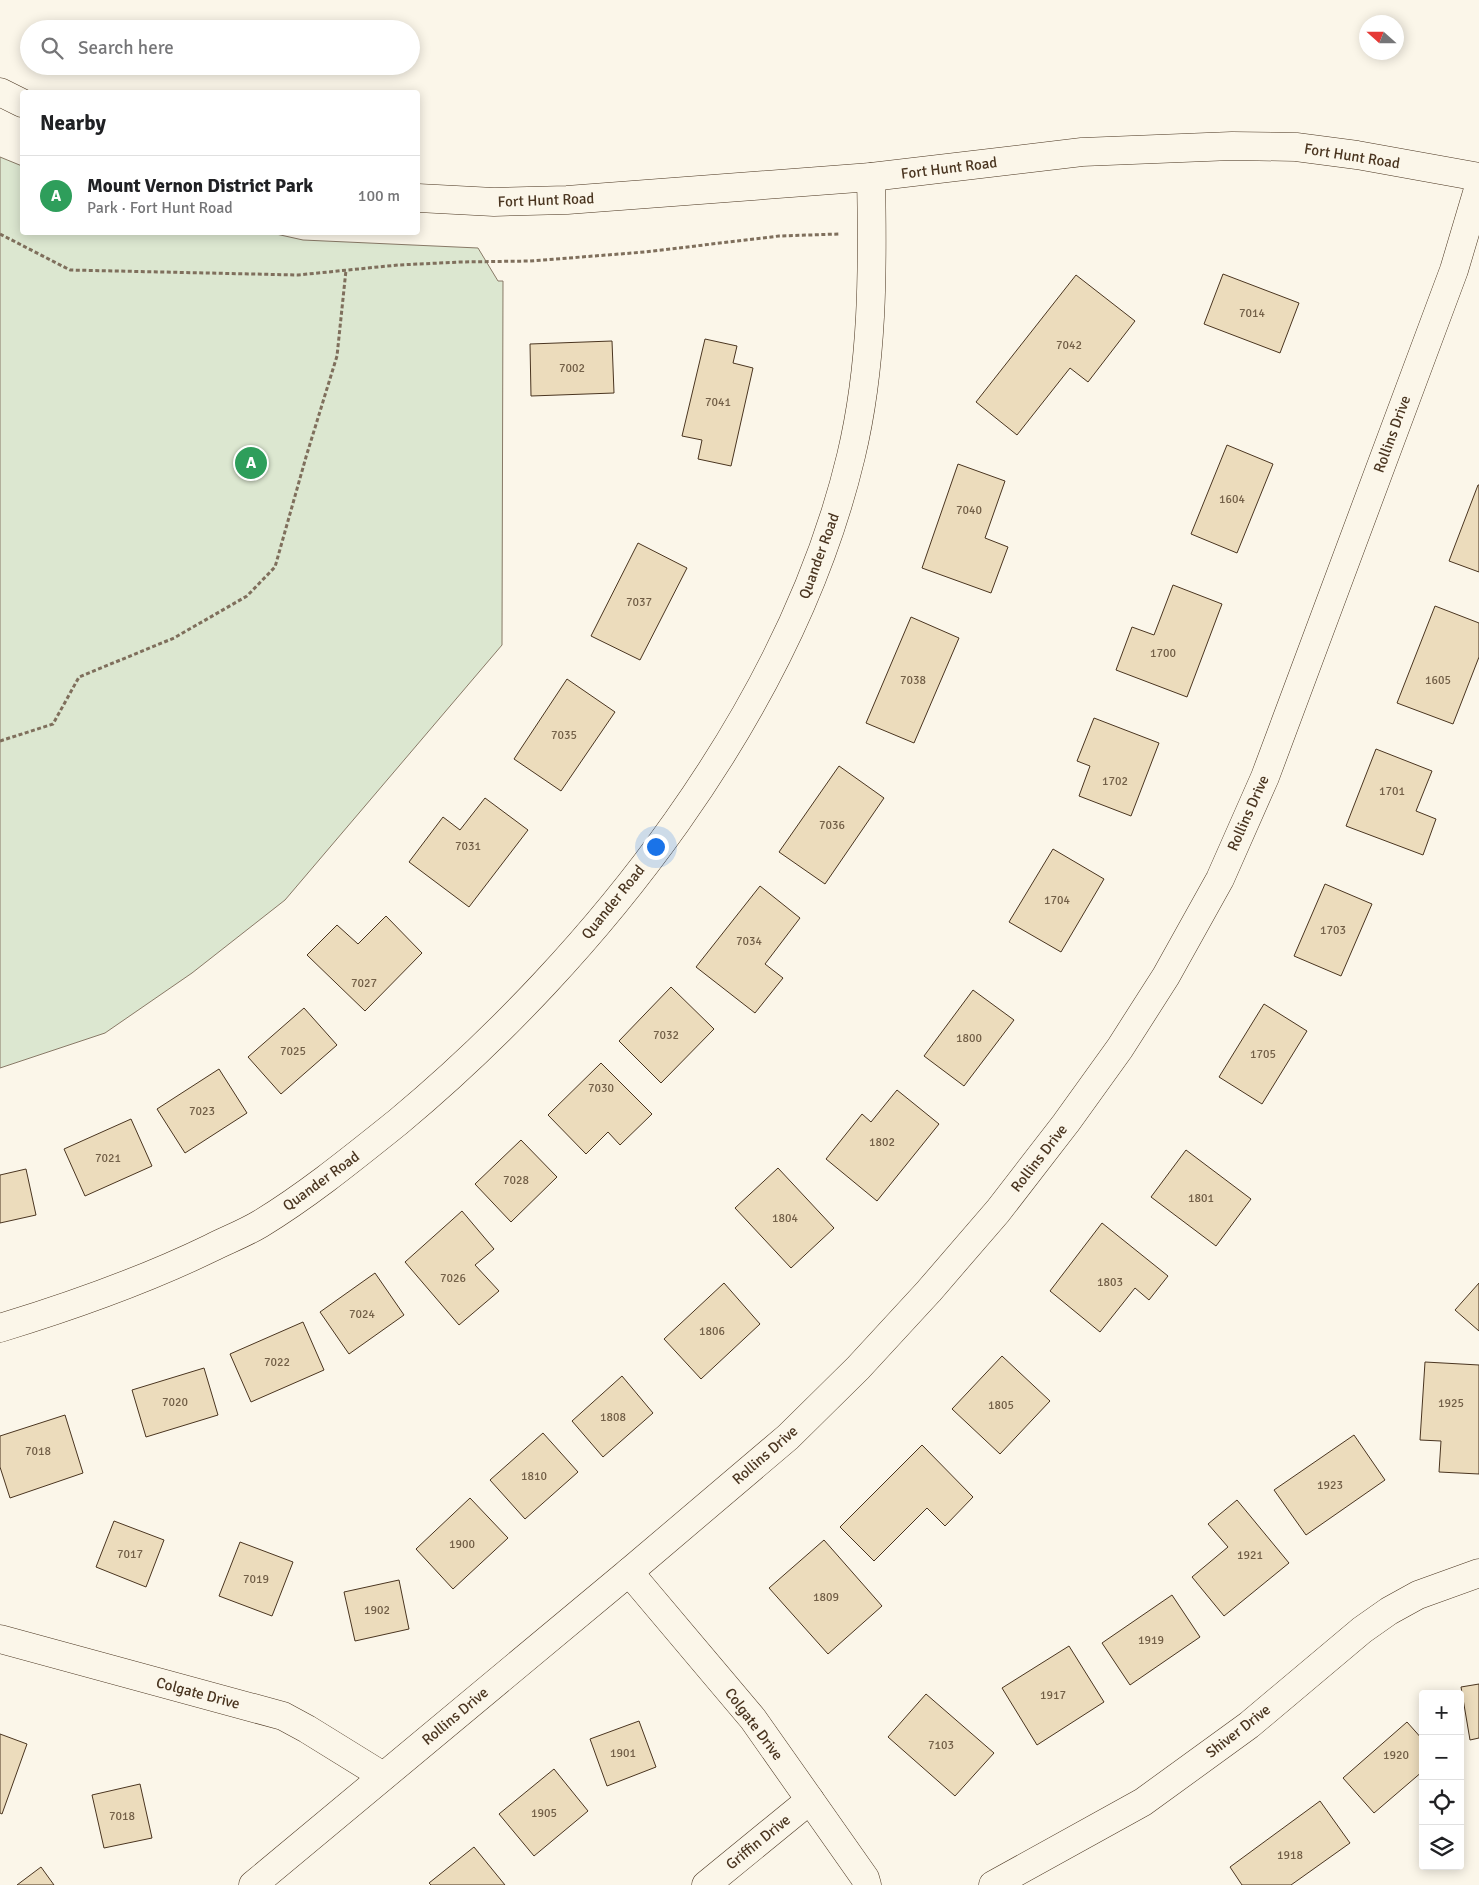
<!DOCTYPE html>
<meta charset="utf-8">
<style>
:root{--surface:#fff;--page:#f2f2f2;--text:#202124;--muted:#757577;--line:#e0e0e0;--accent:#0f766e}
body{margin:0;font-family:Signika,sans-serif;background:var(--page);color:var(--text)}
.controls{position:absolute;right:15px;bottom:15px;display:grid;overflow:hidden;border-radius:5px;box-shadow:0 2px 12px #0003}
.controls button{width:45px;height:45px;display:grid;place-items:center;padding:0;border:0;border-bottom:1px solid var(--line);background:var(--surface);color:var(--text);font:25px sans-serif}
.compass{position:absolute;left:1359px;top:15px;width:45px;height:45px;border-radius:50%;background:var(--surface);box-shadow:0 2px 12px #0003;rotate:291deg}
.you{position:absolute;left:655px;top:846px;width:18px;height:18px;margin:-12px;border:4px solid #fff;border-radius:50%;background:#1a73e8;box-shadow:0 0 0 8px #1a73e833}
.badge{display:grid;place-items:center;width:32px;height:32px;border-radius:50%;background:var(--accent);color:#fff;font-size:16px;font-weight:700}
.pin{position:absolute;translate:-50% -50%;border:2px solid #fff;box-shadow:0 1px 5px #0006}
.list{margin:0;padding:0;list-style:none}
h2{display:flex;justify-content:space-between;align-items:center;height:65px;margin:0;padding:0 20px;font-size:21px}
h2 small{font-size:16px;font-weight:400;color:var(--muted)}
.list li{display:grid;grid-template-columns:32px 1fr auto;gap:15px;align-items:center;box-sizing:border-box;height:80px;padding:0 20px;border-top:1px solid var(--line)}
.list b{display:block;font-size:19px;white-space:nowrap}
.list p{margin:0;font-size:16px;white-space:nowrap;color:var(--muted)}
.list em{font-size:16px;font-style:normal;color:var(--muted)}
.icon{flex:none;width:28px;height:28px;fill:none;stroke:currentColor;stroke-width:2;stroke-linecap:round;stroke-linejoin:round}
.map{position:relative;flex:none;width:1479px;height:1885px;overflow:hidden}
.search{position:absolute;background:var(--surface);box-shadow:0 2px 12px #0003;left:20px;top:20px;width:400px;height:55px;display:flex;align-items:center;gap:12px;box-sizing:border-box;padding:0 18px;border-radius:28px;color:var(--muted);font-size:19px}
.panel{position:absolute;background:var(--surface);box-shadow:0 2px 12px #0003;left:20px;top:90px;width:400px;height:145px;border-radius:5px}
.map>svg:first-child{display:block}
</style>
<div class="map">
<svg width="1479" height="1885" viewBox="0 0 1479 1885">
<rect width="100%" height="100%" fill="#fbf6e9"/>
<path fill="#dce7d0" stroke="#887966" d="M 0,157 L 22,166 L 22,232 L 267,232 L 303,240 L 478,248 L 498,281 L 503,281 L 502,645 L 285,900 L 192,973 L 105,1033 L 0,1068 Z"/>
<g fill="#ecdcbc" stroke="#4a3520">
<path d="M 1223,274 L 1299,303 L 1280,353 L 1204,324 Z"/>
<path d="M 1076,275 L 1135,321 L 1088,382 L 1070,368 L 1017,435 L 976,402 Z"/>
<path d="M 705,339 L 737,346 L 733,363 L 753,368 L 731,466 L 698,459 L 702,440 L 682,436 Z"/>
<path d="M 612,341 L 614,393 L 531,396 L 530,344 Z"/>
<path d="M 1227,445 L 1273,464 L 1237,553 L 1191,534 Z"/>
<path d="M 958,464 L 1005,481 L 985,538 L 1008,547 L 991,593 L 922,568 Z"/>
<path d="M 1478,485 L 1479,485 L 1479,572 L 1449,561 Z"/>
<path d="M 638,543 L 687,568 L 640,660 L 591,636 Z"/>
<path d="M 1173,585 L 1222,604 L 1187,697 L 1116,670 L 1132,627 L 1154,635 Z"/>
<path d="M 1435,606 L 1479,623 L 1479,657 L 1453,724 L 1397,703 Z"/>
<path d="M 911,617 L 959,638 L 914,743 L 866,723 Z"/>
<path d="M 567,679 L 615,712 L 561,791 L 514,759 Z"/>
<path d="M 1094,718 L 1159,743 L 1131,816 L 1079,796 L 1090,766 L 1077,761 Z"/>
<path d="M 1376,749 L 1432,771 L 1416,811 L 1436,819 L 1423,855 L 1346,826 Z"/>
<path d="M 839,766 L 884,798 L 825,884 L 779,852 Z"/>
<path d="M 485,798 L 528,830 L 469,907 L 409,862 L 443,817 L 460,830 Z"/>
<path d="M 1053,849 L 1104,879 L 1061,952 L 1009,922 Z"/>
<path d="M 1325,884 L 1372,904 L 1341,976 L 1294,956 Z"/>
<path d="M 760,886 L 800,918 L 765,964 L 783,978 L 755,1013 L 696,967 Z"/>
<path d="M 386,916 L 422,953 L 365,1011 L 307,955 L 337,925 L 358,944 Z"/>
<path d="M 671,987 L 714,1029 L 661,1083 L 619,1041 Z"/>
<path d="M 973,990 L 1014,1020 L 964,1086 L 924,1056 Z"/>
<path d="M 1264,1004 L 1307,1031 L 1262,1104 L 1219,1077 Z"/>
<path d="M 304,1008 L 337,1045 L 281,1094 L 248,1057 Z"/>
<path d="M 601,1063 L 652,1114 L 620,1145 L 608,1132 L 586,1154 L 548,1115 Z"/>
<path d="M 219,1069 L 247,1113 L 185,1153 L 157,1109 Z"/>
<path d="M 897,1090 L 939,1124 L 877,1201 L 826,1159 L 862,1114 L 871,1122 Z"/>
<path d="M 131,1119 L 152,1166 L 85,1196 L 64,1149 Z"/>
<path d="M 521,1140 L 557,1177 L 511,1222 L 475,1184 Z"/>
<path d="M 1186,1150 L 1251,1199 L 1216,1246 L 1151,1197 Z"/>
<path d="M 778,1168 L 834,1228 L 791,1268 L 735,1208 Z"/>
<path d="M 26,1169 L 36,1215 L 0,1223 L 0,1175 Z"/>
<path d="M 462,1211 L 494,1249 L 475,1265 L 499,1291 L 459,1325 L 405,1262 Z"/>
<path d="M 1102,1223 L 1168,1276 L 1149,1300 L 1135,1288 L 1100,1332 L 1050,1291 Z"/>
<path d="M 375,1273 L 404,1315 L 349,1354 L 320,1312 Z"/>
<path d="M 724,1283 L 760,1324 L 701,1379 L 664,1339 Z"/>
<path d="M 1479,1283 L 1479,1331 L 1455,1310 Z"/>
<path d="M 303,1322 L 324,1370 L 251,1402 L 230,1354 Z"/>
<path d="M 1002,1356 L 1050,1401 L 1000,1454 L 952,1409 Z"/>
<path d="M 1425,1362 L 1479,1365 L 1479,1474 L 1439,1472 L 1441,1441 L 1420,1440 Z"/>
<path d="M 204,1368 L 218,1415 L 146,1437 L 132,1390 Z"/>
<path d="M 622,1376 L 653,1413 L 603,1457 L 572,1421 Z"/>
<path d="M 65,1415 L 83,1473 L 10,1498 L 0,1467 L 0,1436 Z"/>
<path d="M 543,1433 L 578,1472 L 525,1519 L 490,1480 Z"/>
<path d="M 1354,1435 L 1385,1480 L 1306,1535 L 1274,1490 Z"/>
<path d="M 922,1445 L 973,1497 L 945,1526 L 927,1508 L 874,1561 L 840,1527 Z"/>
<path d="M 470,1498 L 508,1538 L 453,1589 L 416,1549 Z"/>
<path d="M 1237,1500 L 1289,1563 L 1224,1616 L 1192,1577 L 1228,1547 L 1208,1524 Z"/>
<path d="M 114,1521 L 164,1540 L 146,1587 L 96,1567 Z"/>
<path d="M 824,1540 L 882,1606 L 828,1654 L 769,1588 Z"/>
<path d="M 240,1542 L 293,1562 L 272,1616 L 219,1596 Z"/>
<path d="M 399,1580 L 409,1629 L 355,1641 L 344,1592 Z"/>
<path d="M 1172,1595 L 1200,1637 L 1130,1685 L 1102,1643 Z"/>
<path d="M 1069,1646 L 1104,1702 L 1037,1745 L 1002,1688 Z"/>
<path d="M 1479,1684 L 1479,1738 L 1470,1740 L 1461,1687 Z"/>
<path d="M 926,1694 L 994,1753 L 955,1796 L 888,1737 Z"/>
<path d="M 639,1721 L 656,1767 L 607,1786 L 590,1739 Z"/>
<path d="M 1407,1722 L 1423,1740 L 1423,1771 L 1374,1813 L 1343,1778 Z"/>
<path d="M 0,1734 L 27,1744 L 2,1814 L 0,1813 Z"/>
<path d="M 554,1769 L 588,1811 L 534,1856 L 499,1814 Z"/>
<path d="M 140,1784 L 152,1838 L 104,1848 L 92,1795 Z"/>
<path d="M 1320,1801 L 1350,1843 L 1291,1885 L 1242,1885 L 1230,1867 Z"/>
<path d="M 474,1847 L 505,1885 L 431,1885 L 429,1883 Z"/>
<path d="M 41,1867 L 54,1885 L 17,1885 Z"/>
</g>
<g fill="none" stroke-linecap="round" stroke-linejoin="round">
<g stroke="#4a3520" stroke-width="29">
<g id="street">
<path d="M 629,1572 L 753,1719 L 865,1878 L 867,1885"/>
<path d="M 0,1639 L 283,1716 L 307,1729 L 383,1776"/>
<path d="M 253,1885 L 629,1572 L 788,1437 L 858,1368 L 929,1291 L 998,1211 L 1066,1123 L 1120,1048 L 1166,976 L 1220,879 L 1265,777 L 1454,270 L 1479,186"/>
<path d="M 706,1885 L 810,1800"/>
<path d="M 993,1885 L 1143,1802 L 1249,1725 L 1362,1630 L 1389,1611 L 1418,1595 L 1479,1573"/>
</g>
</g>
<g stroke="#4a3520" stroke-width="29">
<g id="secondary">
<path d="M 0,92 L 22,103"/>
<path d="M 418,198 L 494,202 L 567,200 L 871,177 L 1082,152 L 1232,146 L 1296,147 L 1357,155 L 1479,177"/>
<path d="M 0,1328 C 72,1306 143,1281 211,1248 C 227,1240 245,1233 260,1224 C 309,1194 353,1158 398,1122 C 597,956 790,711 851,456 C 873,364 873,270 871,177"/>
</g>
</g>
<g stroke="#7f6f5c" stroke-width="3" stroke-dasharray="4 2.5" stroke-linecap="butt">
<path d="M 0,234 L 70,270 L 298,275 L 398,265 L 460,262 L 530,261 L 645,252 L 779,236 L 839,234"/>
<path d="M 0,741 L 53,724 L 79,677 L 174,638 L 247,596 L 275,567 L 306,457 L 337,356 L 346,270"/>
</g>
<use href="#street" stroke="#fbf6e9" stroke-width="28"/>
<use href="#secondary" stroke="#fbf6e9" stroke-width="28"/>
</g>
<g text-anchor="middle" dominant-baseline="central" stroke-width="4" stroke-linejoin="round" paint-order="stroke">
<g font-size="12" fill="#725f47">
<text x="1252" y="313">7014</text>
<text x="1069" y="345">7042</text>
<text x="572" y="368">7002</text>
<text x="718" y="402">7041</text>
<text x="1232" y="499">1604</text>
<text x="969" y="510">7040</text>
<text x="639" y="602">7037</text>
<text x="1163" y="653">1700</text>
<text x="913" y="680">7038</text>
<text x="1438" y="680">1605</text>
<text x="564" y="735">7035</text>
<text x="1115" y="781">1702</text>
<text x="1392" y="791">1701</text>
<text x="832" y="825">7036</text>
<text x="468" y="846">7031</text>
<text x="1057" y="900">1704</text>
<text x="1333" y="930">1703</text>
<text x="749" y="941">7034</text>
<text x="364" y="983">7027</text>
<text x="666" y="1035">7032</text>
<text x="969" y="1038">1800</text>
<text x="293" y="1051">7025</text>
<text x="1263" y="1054">1705</text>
<text x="601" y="1088">7030</text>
<text x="202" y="1111">7023</text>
<text x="882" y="1142">1802</text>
<text x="108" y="1158">7021</text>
<text x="516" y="1180">7028</text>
<text x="1201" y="1198">1801</text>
<text x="785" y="1218">1804</text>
<text x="453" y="1278">7026</text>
<text x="1110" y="1282">1803</text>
<text x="362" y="1314">7024</text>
<text x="712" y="1331">1806</text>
<text x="277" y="1362">7022</text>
<text x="175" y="1402">7020</text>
<text x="1451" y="1403">1925</text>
<text x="1001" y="1405">1805</text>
<text x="613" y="1417">1808</text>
<text x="38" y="1451">7018</text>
<text x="534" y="1476">1810</text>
<text x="1330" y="1485">1923</text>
<text x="462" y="1544">1900</text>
<text x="130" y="1554">7017</text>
<text x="1250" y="1555">1921</text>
<text x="256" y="1579">7019</text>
<text x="826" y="1597">1809</text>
<text x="377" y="1610">1902</text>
<text x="1151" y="1640">1919</text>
<text x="1053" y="1695">1917</text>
<text x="941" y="1745">7103</text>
<text x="623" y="1753">1901</text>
<text x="1396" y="1755">1920</text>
<text x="544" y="1813">1905</text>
<text x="122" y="1816">7018</text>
<text x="1290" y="1855">1918</text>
</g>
<g font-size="15" fill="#4a3520" stroke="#fbf6e9">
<text transform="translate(1352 156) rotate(9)">Fort Hunt Road</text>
<text transform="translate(949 168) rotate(-7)">Fort Hunt Road</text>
<text transform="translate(546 200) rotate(-2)">Fort Hunt Road</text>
<text transform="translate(1392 434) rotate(-70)">Rollins Drive</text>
<text transform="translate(819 556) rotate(-70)">Quander Road</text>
<text transform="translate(1248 813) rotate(-66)">Rollins Drive</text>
<text transform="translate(613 902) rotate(-51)">Quander Road</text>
<text transform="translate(1039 1158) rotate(-52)">Rollins Drive</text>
<text transform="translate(321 1181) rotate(-36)">Quander Road</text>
<text transform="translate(765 1455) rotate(-41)">Rollins Drive</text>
<text transform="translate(198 1693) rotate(15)">Colgate Drive</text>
<text transform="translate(455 1716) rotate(-40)">Rollins Drive</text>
<text transform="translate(754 1724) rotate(53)">Colgate Drive</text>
<text transform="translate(1238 1731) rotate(-38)">Shiver Drive</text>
<text transform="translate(758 1842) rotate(-39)">Griffin Drive</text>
</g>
</g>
</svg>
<div class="controls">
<button>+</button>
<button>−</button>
<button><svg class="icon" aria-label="locate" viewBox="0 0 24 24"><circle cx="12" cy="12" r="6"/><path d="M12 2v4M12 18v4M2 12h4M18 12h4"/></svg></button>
<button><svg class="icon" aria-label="layers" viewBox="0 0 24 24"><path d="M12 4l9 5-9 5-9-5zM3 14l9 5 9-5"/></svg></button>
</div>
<svg class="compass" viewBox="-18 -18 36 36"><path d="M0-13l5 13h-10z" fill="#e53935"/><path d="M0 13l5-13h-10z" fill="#757577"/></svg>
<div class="you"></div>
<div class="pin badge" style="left:251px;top:463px;background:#2e9e5b">A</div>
<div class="search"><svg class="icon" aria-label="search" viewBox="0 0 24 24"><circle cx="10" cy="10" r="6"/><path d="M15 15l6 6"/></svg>Search here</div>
<section class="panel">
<h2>Nearby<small></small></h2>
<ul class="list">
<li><span class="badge" style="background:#2e9e5b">A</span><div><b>Mount Vernon District Park</b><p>Park · Fort Hunt Road</p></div><em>100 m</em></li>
</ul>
</section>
</div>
